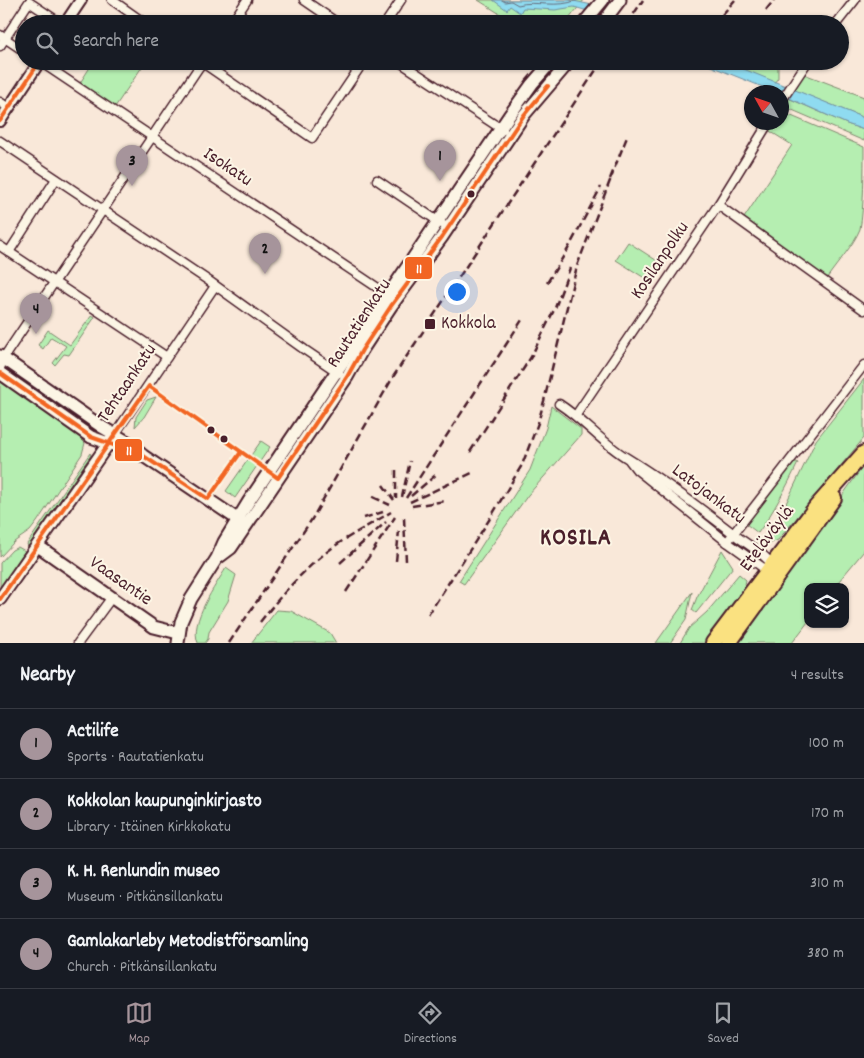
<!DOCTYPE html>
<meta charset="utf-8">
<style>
:root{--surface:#171b24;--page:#20242c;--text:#f1f3f6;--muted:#9ea1a6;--line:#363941;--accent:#a6949b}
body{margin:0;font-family:Dekko,sans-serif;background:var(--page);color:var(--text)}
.controls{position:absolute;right:15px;bottom:15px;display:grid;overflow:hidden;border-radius:10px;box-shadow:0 1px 4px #0004}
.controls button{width:45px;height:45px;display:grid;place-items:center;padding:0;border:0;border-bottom:1px solid var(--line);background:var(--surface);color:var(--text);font:25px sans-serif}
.compass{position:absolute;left:744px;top:85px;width:45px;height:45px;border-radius:50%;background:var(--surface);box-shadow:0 1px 4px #0004;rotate:310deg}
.you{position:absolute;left:456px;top:291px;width:18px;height:18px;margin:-12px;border:4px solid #fff;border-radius:50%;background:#1a73e8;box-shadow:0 0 0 8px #1a73e833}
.badge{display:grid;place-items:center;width:32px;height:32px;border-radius:50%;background:var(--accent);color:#111;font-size:16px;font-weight:700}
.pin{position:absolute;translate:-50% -41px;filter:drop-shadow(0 1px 2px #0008)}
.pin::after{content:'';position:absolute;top:26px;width:18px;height:15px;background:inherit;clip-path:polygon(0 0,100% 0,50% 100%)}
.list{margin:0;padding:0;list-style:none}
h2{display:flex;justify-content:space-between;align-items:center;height:65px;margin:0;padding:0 20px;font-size:21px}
h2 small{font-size:16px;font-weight:400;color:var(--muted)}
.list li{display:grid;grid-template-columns:32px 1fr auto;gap:15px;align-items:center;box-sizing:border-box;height:70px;padding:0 20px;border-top:1px solid var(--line)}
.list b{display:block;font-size:19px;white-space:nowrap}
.list p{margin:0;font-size:16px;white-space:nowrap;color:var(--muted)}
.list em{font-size:16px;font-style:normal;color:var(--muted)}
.icon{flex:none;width:28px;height:28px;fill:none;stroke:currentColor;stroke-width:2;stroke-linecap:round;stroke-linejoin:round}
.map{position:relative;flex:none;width:864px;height:643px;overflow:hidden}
.search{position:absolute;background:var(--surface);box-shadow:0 1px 4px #0004;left:15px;right:15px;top:15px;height:55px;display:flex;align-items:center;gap:12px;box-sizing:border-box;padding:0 18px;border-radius:28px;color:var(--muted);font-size:19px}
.sheet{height:345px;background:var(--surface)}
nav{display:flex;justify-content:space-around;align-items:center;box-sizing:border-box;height:70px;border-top:1px solid var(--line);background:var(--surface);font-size:14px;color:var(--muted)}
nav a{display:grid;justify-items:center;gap:2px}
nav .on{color:var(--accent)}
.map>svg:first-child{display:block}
</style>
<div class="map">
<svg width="864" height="643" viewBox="0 0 864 643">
<rect width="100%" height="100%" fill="#f9e8d9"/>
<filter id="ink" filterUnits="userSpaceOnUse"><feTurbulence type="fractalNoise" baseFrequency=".02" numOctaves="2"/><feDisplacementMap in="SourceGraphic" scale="10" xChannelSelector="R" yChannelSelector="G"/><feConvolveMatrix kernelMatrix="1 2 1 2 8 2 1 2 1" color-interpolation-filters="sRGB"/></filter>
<g filter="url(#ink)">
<g fill="#b5eeb1" stroke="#80866e">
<path d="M 478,0 L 584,0 L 565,24 L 516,24 Z"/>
<path d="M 94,61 L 146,61 L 115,107 L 80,83 Z"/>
<path d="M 724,61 L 770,61 L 778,65 L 778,78 L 774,83 Z"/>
<path d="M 804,74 L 864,97 L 864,118 L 794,90 Z"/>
<path d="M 788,98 L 847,124 L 864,130 L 864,141 L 783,106 Z"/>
<path d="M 782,112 L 864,147 C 864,169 864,209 860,229 C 853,246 838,262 827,278 L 744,218 L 792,145 L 768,130 L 772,123 L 782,122 Z"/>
<path d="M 628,242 L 662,264 L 651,282 L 616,260 Z"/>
<path d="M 92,315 L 95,317 L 69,355 L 64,354 L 55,365 L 53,363 L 66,346 L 51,337 L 43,349 L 38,345 L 48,330 L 70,345 Z"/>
<path d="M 9,368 L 97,429 L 96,430 L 62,410 L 11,374 Z"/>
<path d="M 864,379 L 864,438 L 778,540 L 771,543 L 764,540 L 781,514 L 816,440 Z"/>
<path d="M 0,381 L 78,436 L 85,443 L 82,454 L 37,522 L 30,531 L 14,542 L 0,557 Z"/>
<path d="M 156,397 L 144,417 L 135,427 L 136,417 L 147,400 Z"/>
<path d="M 551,406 L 581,429 L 581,435 L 528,495 L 464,584 L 459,581 L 530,470 L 546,428 Z"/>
<path d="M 261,441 L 270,447 L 235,498 L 226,491 Z"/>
<path d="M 90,453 L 91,455 L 28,547 L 27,544 Z"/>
<path d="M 795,461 L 798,463 C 786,488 774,511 758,533 L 746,524 Z"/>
<path d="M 864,465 L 864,551 L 834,587 L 808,587 L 808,622 L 792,643 L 737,643 Z"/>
<path d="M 18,547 L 25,551 L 0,588 L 0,563 L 12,550 Z"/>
<path d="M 722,550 L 733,567 L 696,613 L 692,610 L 697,597 Z"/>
<path d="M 226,568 L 236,575 L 228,601 L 209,632 L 208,639 L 205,643 L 198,643 C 189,622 216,585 226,568 Z"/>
<path d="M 739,574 L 746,580 L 744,589 L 705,643 L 680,643 L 689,628 L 707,612 Z"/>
<path d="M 692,592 L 686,620 L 670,643 L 656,643 Z"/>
<path d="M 277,610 L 291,611 L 330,633 L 336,643 L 251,643 Z"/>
</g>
<g fill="#8fdbf0" stroke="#7390a1">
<path d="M 493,0 L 569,0 L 592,5 L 588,11 L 574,7 L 555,10 L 523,8 L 520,13 L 510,6 L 507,10 Z"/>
<path d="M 698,61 L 724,61 L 864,118 L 864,130 L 847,124 L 782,95 L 782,92 L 775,92 Z"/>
</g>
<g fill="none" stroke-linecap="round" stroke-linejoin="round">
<path stroke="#666a7a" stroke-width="1" d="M 502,0 L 505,2 L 511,1 L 518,5 C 534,0 558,9 577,0"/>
<g stroke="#4a1f2b" stroke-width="11">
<g id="minor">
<path d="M 112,0 L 146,24"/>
<path d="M 304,0 L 339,24"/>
<path d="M 231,24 L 247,0"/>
<path d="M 385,24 L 401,0"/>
<path d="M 836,24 L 855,0"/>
<path d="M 0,35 L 24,51"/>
<path d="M 0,46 L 29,2 L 62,24"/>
<path d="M 39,61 L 384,292 L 388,300"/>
<path d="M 200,61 L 312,138 L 364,61"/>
<path d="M 398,61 L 503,130"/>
<path d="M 782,100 L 808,61"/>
<path d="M 0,102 L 9,108"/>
<path d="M 0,141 L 209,281 L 305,350 L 339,373"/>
<path d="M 377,180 L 448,228"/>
<path d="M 718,205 L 864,310"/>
<path d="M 0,246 L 167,357"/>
<path d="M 9,252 L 56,179"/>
<path d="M 0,368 L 6,354 L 203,61"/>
<path d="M 559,404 C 584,420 602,443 627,458 C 666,482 703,510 739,538 C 750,546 766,555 774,567"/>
<path d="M 576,415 L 718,205 L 769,122"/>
<path d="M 115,434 L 215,286"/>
<path d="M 630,461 L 637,470 L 727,542 L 769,572"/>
<path d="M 727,542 L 864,365"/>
<path d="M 78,643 L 112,597"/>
</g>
</g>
<g stroke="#4a1f2b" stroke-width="14">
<g id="tertiary">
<path d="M 65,24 L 81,0"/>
<path d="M 0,121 L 40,61"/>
</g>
</g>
<g stroke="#4a1f2b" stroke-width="15">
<g id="secondary">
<path d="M 583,24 L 603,0"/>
<path d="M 602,24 L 620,0"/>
<path d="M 0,356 L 102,427 L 131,444 L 142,455 L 243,523"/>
<path d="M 0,373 L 91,437 L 142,455"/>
<path d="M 38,546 L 154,627 L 178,633"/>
<path d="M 219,557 L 231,548 L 347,377 L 362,350 L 391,306 L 442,237 L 524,115 L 570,61"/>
<path d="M 0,599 L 115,434"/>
<path d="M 178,643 L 181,622 L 191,599 L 217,558 L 224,542 L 249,501 L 509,116 L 532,84 L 552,61"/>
</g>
</g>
<g stroke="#4a1f2b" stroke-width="18">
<g id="trunk">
<path d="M 713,643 L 816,507 L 864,453"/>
<path d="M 729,643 L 834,498"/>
</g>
</g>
<use href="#minor" stroke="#fcf5e5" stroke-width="8"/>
<use href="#tertiary" stroke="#fcf5e5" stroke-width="10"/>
<use href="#secondary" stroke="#fcf5e5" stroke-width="11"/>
<use href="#trunk" stroke="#fae180" stroke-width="14"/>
<g stroke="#4a1f2b" stroke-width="2.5" stroke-dasharray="8 4" stroke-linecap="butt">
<path d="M 766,10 L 774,0"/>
<path d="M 627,24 L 643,0"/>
<path d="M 714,24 L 735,0"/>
<path d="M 610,179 L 627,137"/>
<path d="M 547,283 L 568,249 L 601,187"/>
<path d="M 470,452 L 531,357 L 555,308 L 570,268"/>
<path d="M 396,470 L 396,498"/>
<path d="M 383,485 L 394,500"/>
<path d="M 411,496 L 438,473"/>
<path d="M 373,497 L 390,505"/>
<path d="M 402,497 L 410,461"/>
<path d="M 406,498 L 522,320"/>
<path d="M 410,502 L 472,473"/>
<path d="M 412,506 L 446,501"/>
<path d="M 364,518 L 383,512"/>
<path d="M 404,518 L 406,561"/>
<path d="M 396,561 L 399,531"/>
<path d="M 340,563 L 386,522"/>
<path d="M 346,592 L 395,517"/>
<path d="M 428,615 L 489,520 L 522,465 L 538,423 L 544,401 L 577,266 L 613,173"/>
<path d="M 260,622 C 281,595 304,569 332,548 C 350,535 372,524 391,512"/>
<path d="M 229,643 L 312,519 L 393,377 L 602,61"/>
</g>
<g stroke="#fcf5e5" stroke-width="8">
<g id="bus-1">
<path d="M 0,121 L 40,61"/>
<path d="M 0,373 L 91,437 L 142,455 L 208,499 L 241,452"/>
<path d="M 0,599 L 149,386 L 278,478 L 347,377 L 362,350 L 391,306 L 442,237 L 524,115 L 548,86"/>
</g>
</g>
<use href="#bus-1" stroke="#f26522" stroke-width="4"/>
</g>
</g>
<g fill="#4a1f2b" stroke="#fcf5e5" stroke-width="2">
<circle cx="471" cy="194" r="4.5"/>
<rect x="424" y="318" width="12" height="12" rx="2.5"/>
<circle cx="211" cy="430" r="4.5"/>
<circle cx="224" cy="439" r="4.5"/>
</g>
<g text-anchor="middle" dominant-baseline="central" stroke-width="4" stroke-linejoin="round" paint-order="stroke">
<g font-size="19" fill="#4a1f2b" stroke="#fcf5e5">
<text transform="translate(227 168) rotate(34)">Isokatu</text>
<text transform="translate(661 261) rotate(-56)">Kosilanpolku</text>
<text transform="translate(360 324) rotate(-57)">Rautatienkatu</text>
<text transform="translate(128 384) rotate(-56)">Tehtaankatu</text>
<text transform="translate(708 495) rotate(37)">Latojankatu</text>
<text transform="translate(768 539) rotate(-53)">Eteläväylä</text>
<text transform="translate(120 582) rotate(35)">Vaasantie</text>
</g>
<g font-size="19" fill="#4a1f2b" stroke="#fcf5e5" text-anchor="start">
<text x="441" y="324">Kokkola</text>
</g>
<g font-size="24" font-weight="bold" letter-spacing="1" fill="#4a1f2b" stroke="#fcf5e5">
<text x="576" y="539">KOSILA</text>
</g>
</g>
<g stroke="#fcf5e5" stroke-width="2">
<rect x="404" y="256" width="29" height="24" rx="5" fill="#f26522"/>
<rect x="114" y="438" width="29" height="24" rx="5" fill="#f26522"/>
</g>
<g font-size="14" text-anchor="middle" font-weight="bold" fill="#fff">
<text x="419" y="273">11</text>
<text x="129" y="455">11</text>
</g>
</svg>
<div class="controls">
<button><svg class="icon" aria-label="layers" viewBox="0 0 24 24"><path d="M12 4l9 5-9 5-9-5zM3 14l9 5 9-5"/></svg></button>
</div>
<svg class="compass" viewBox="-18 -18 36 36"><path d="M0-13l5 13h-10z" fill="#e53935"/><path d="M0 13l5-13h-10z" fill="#9ea1a6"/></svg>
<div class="you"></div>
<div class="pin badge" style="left:440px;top:181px">1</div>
<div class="pin badge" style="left:265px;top:274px">2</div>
<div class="pin badge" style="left:132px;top:186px">3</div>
<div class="pin badge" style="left:36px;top:334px">4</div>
<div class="search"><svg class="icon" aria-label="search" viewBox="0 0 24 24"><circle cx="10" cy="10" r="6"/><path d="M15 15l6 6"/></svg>Search here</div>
</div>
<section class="sheet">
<h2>Nearby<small>4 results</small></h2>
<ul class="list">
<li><span class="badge">1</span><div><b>Actilife</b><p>Sports · Rautatienkatu</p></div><em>100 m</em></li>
<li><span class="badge">2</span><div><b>Kokkolan kaupunginkirjasto</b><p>Library · Itäinen Kirkkokatu</p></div><em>170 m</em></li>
<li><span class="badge">3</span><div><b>K. H. Renlundin museo</b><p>Museum · Pitkänsillankatu</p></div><em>310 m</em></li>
<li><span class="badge">4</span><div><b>Gamlakarleby Metodistförsamling</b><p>Church · Pitkänsillankatu</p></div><em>380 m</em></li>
</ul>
</section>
<nav>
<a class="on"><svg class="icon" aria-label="map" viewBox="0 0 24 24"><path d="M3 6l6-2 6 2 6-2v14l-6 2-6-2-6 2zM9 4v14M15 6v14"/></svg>Map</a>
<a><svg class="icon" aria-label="directions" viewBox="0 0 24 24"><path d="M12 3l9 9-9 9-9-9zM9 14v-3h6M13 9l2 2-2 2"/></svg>Directions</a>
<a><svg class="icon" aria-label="saved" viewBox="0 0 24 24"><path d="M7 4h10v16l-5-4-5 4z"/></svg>Saved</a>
</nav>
